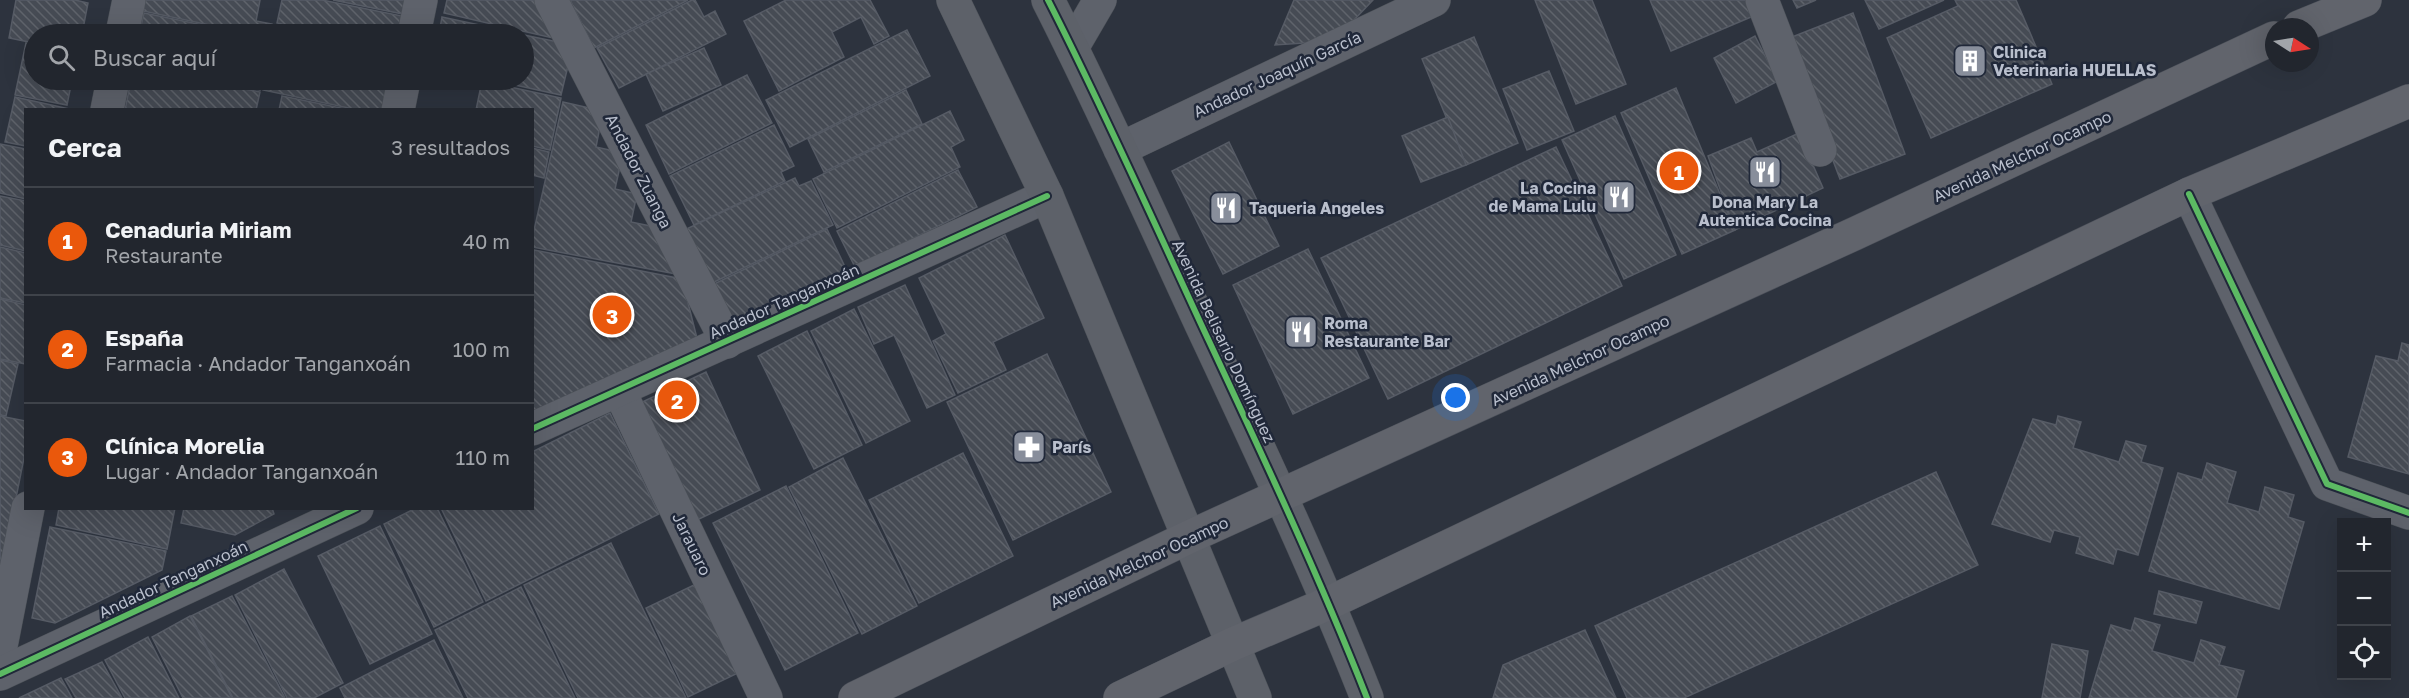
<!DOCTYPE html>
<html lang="es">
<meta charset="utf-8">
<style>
:root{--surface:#22262e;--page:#2a2e36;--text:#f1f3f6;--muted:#a2a5aa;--line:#3f434a;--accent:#ea580c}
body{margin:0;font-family:"Golos Text",sans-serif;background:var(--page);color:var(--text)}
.controls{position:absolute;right:18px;bottom:18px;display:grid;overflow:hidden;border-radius:0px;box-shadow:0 6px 24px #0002}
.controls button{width:54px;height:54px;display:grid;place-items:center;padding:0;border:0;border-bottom:2px solid var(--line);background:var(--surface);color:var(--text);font:30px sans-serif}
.compass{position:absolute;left:2265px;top:18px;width:54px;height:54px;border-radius:50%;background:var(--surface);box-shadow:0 6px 24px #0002;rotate:102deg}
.you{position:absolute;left:1456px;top:398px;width:21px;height:21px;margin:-15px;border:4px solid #fff;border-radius:50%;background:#1a73e8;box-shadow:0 0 0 9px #1a73e833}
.badge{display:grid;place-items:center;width:39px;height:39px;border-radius:50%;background:var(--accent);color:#fff;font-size:20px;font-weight:700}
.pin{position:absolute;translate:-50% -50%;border:3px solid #fff;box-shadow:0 2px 6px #0006}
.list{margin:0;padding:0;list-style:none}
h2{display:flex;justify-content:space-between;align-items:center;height:78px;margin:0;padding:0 24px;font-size:26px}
h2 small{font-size:20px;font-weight:400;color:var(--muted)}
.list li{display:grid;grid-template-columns:39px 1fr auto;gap:18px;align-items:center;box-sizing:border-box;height:108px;padding:0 24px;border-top:2px solid var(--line)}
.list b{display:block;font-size:22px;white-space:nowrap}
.list p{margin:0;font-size:20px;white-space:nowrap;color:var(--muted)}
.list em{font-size:20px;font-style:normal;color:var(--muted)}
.icon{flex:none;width:33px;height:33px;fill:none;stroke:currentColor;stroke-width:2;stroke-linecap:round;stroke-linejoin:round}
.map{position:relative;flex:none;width:2409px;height:698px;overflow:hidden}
.search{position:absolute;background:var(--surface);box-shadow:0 6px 24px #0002;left:24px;top:24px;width:510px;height:66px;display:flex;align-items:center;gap:15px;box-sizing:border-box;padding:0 21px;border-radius:33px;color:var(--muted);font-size:22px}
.panel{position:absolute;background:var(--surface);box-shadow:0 6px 24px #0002;left:24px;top:108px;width:510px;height:402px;border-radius:0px}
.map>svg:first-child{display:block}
</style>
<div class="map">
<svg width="2409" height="698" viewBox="0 0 2409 698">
<defs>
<pattern id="building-back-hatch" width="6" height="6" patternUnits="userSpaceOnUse" patternTransform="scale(1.5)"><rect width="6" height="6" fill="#464b54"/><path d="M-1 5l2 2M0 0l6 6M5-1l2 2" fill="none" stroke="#5f636b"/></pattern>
</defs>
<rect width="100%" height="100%" fill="#2d333e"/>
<g fill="url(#building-back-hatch)" stroke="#565b65" stroke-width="1.5">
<path d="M 16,0 L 75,0 L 88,3 L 82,34 L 34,34 L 34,43 L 9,38 Z"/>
<path d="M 145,0 L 260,0 L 256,21 L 272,24 L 270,34 L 252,34 L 143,11 Z"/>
<path d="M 282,0 L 322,0 L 402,16 L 399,34 L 293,34 L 295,27 L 277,23 Z"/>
<path d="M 333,0 L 406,0 L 403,14 Z"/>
<path d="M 447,0 L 544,0 L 566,41 L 444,13 Z"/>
<path d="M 570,0 L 688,0 L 594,48 Z"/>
<path d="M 692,0 L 695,0 L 704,17 L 715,11 L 726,34 L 619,88 L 597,48 Z"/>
<path d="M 786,0 L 870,0 L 889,36 L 874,44 L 861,17 L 832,32 L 844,57 L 779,91 L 744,21 Z"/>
<path d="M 1294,0 L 1373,0 L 1334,41 L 1275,45 Z"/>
<path d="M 1535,0 L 1592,0 L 1626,84 L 1576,104 Z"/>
<path d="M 1650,0 L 1752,0 L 1758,14 L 1671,51 Z"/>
<path d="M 1793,0 L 1816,0 L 1797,8 Z"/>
<path d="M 1865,0 L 1944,0 L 1879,29 Z"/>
<path d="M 1955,0 L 2016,0 L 2052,84 L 1931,138 L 1887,38 L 1958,6 Z"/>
<path d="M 144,13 L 247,34 L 139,34 Z"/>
<path d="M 1853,13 L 1905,154 L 1840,179 L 1787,39 Z"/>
<path d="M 442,17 L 522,34 L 439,34 Z"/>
<path d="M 907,30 L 930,76 L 790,147 L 766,100 Z"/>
<path d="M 524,35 L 573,45 L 561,95 L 492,80 L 524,80 Z"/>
<path d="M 1755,36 L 1778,81 L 1736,103 L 1714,58 Z"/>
<path d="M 1474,37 L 1518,143 L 1466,165 L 1422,59 Z"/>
<path d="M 26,43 L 34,45 L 34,80 L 72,80 L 67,105 L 15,95 Z"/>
<path d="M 704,48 L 721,85 L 663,111 L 646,74 Z"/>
<path d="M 1549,71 L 1574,131 L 1527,150 L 1503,89 Z"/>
<path d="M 747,75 L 772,123 L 669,174 L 646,125 Z"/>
<path d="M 131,80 L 200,80 L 260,92 L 256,110 L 125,110 Z"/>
<path d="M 208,80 L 262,80 L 260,90 Z"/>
<path d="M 265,80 L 389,80 L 382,110 L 358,110 L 263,90 Z"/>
<path d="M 482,81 L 561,98 L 550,150 L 532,146 L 532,110 L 476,110 Z"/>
<path d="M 1676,88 L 1735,230 L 1682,254 L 1621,113 Z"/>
<path d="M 906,90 L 922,124 L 824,172 L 808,139 Z"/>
<path d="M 282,96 L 346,109 L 346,110 L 279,110 Z"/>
<path d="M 15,97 L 74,110 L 26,110 L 26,146 L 5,142 Z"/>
<path d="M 563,102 L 603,111 L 596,147 L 623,153 L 615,189 L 637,194 L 631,222 L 655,227 L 676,274 L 532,247 L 532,239 Z"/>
<path d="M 950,111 L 964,140 L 951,147 L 960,167 L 837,228 L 813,179 Z"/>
<path d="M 1615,116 L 1676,255 L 1624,279 L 1562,140 Z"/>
<path d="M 1448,117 L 1466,165 L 1421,182 L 1402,136 Z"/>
<path d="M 774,125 L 794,166 L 781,172 L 785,181 L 694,225 L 670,176 Z"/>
<path d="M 1799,133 L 1823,188 L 1735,230 L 1708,156 L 1751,138 L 1757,152 Z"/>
<path d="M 1229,142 L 1279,246 L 1223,274 L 1172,171 Z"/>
<path d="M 0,144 L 26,149 L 26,199 L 0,193 Z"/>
<path d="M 1556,147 L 1622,286 L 1388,399 L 1321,258 Z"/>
<path d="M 532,148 L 549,152 L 544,178 L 532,175 Z"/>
<path d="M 958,170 L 977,207 L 855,267 L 837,231 Z"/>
<path d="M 795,178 L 799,186 L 811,181 L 833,225 L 710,284 L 682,231 Z"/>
<path d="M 0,196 L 26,201 L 26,251 L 0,245 Z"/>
<path d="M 827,229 L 846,269 L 733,324 L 712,285 Z"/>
<path d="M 1005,235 L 1044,318 L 993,342 L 1006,370 L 958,393 L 933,341 L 946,334 L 919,278 Z"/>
<path d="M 0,247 L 26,253 L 26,303 L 0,298 Z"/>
<path d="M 1308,249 L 1369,378 L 1293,414 L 1233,285 Z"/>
<path d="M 534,250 L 682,279 L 700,350 L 532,414 Z"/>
<path d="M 905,285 L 955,395 L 927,408 L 894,335 L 874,344 L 858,307 Z"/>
<path d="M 0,299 L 26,305 L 26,364 L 0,359 Z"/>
<path d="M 854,309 L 910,421 L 866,443 L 811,331 Z"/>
<path d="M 807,331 L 862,445 L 814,469 L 758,356 Z"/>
<path d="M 2402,343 L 2409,345 L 2409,474 L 2348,457 L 2376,356 L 2398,361 Z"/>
<path d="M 1047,354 L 1111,492 L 1013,540 L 947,402 Z"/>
<path d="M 0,360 L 18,364 L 6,416 L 0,415 Z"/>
<path d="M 706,372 L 760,490 L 697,520 L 642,402 Z"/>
<path d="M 610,413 L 659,514 L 486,601 L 441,508 L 532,508 L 532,452 Z"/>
<path d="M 0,416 L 26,421 L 26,448 L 0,578 Z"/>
<path d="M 2058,416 L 2081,422 L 2073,448 L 2119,462 L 2126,441 L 2146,446 L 2141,462 L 2163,468 L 2138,555 L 2117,549 L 2113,564 L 2076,553 L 2080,537 L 2054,530 L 2050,542 L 1992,524 L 2033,419 L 2056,425 Z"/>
<path d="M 963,453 L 1013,556 L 919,603 L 869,500 Z"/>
<path d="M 843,458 L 917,606 L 862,634 L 789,487 Z"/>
<path d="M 2207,463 L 2236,472 L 2227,503 L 2259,512 L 2265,487 L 2294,495 L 2288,517 L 2304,522 L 2279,609 L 2149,571 L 2178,473 L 2202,480 Z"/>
<path d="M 1936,472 L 1978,565 L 1684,698 L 1627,698 L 1595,626 Z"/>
<path d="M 786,486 L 858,633 L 785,670 L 713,523 Z"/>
<path d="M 59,508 L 175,508 L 167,549 L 56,525 Z"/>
<path d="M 184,508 L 272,508 L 274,514 L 235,535 L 181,523 Z"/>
<path d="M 416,508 L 437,508 L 483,602 L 434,627 L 384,524 Z"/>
<path d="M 380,526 L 432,634 L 370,664 L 318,556 Z"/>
<path d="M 50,527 L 166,551 L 162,570 L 55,623 L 32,618 Z"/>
<path d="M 611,543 L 686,698 L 578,698 L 524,585 Z"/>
<path d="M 284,569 L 343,683 L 314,698 L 287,698 L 235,595 Z"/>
<path d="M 696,584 L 738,673 L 688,697 L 646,608 Z"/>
<path d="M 521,587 L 575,698 L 468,698 L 435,630 Z"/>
<path d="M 2159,591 L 2202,602 L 2196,623 L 2154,614 Z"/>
<path d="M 232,596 L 285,698 L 233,698 L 191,616 Z"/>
<path d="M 190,616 L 232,698 L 183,698 L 152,637 Z"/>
<path d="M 2135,618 L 2160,625 L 2152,651 L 2194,663 L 2201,640 L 2225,647 L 2219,665 L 2244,671 L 2236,698 L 2089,698 L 2111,625 L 2131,631 Z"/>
<path d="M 1585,630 L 1616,698 L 1493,698 L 1503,665 Z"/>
<path d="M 148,637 L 179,698 L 125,698 L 105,660 Z"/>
<path d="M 434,640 L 463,698 L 345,698 L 340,688 Z"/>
<path d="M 2052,644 L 2088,651 L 2080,698 L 2042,698 Z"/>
<path d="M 102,662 L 122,698 L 76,698 L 65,679 Z"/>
<path d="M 61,678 L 72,698 L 19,698 Z"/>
</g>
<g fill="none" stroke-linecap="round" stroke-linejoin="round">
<g stroke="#4b5057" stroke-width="34">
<g id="street">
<path d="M 551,0 L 727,342"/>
<path d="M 1762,0 L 1820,150"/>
<path d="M 122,34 L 129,0"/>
<path d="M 414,34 L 421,0"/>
<path d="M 1072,48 L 1100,0"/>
<path d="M 107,110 L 113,80"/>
<path d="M 398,110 L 404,80"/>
<path d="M 1120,149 L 1434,0"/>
<path d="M 2189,194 L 2327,484 L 2409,513"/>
<path d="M 619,390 L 766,698"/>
<path d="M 532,429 L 1047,196"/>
<path d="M 0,651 L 28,508"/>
<path d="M 0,674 L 357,508"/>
</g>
</g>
<g stroke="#4b5057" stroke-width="34">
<g id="secondary">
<path d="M 953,0 L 1047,196 L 1255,698"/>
<path d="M 1048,0 C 1102,106 1151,216 1201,324 C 1259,448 1317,571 1367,698"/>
</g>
</g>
<g stroke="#4b5059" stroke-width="34">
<g id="primary">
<path d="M 2299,27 L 2365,0"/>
<path d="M 855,698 L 1189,537 L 1854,234 L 2274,38"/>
<path d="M 1120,698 L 1233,644 L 1329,603 L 2189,194 L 2409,101"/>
</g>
</g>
<use href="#street" stroke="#5e626b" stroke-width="33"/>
<use href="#secondary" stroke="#5d6169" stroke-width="33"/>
<use href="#primary" stroke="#61646c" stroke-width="33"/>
<g stroke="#202839" stroke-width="10">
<g id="cycleway">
<path d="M 1048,0 C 1102,106 1151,216 1201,324 C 1259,448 1317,571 1367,698"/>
<path d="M 2189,194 L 2327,484 L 2409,513"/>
<path d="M 532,429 L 1047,196"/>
<path d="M 0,674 L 357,508"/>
</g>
</g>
<use href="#cycleway" stroke="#5cba63" stroke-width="6"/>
</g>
<defs>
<g id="building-square" transform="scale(1.725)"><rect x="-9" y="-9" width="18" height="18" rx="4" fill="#888e9b" stroke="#202839"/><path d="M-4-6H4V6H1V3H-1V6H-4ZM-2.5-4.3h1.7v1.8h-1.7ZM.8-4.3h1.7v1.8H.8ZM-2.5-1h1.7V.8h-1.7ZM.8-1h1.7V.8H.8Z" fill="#fff"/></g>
<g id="restaurant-square" transform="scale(1.725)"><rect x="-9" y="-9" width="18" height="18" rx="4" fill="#888e9b" stroke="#202839"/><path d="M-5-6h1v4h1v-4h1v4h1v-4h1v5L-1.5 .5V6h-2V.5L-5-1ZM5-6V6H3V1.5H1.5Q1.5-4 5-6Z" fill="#fff"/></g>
<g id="pharmacy-square" transform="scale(1.725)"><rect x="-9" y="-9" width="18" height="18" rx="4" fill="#888e9b" stroke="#202839"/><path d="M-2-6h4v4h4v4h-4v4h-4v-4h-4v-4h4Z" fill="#fff"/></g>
</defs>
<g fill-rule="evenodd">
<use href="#building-square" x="1970" y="61"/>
<use href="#restaurant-square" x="1765" y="172"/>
<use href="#restaurant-square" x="1619" y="197"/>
<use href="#restaurant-square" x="1226" y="208"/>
<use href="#restaurant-square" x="1301" y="332"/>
<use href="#pharmacy-square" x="1029" y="447"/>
</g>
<g text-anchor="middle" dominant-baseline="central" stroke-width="5" stroke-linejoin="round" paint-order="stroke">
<g font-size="16" font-weight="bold" fill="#b9bfcd" stroke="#202839" text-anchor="start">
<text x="1993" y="52">Clinica<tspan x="1993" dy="18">Veterinaria HUELLAS</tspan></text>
<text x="1596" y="188" text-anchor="end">La Cocina<tspan x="1596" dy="18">de Mama Lulu</tspan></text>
<text x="1765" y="202" text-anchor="middle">Dona Mary La<tspan x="1765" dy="18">Autentica Cocina</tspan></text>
<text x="1249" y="208">Taqueria Angeles</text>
<text x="1324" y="323">Roma<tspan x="1324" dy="18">Restaurante Bar</tspan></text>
<text x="1052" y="447">París</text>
</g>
<g font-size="16" fill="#b9bfcd" stroke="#202839">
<text transform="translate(1277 74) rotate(-25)">Andador Joaquín García</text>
<text transform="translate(2022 156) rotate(-25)">Avenida Melchor Ocampo</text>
<text transform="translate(639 171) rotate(63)">Andador Zuanga</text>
<text transform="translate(784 301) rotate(-24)">Andador Tanganxoán</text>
<text transform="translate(1224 341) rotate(65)">Avenida Belisario Domínguez</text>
<text transform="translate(1580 360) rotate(-25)">Avenida Melchor Ocampo</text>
<text transform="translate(692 544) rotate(64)">Jarauaro</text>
<text transform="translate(1139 562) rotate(-25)">Avenida Melchor Ocampo</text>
<text transform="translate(173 579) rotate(-25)">Andador Tanganxoán</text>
</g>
</g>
</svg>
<div class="controls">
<button>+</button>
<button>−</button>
<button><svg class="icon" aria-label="locate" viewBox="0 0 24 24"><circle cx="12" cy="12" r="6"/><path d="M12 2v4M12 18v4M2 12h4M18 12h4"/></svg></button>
</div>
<svg class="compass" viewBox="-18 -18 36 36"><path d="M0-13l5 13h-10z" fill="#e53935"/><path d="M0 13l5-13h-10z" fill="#a2a5aa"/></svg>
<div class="you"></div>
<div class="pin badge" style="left:1679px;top:171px">1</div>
<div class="pin badge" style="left:677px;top:400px">2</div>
<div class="pin badge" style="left:612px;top:315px">3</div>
<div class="search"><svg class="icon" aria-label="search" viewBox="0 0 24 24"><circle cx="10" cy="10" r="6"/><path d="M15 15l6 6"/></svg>Buscar aquí</div>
<section class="panel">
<h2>Cerca<small>3 resultados</small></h2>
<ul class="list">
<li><span class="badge">1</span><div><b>Cenaduria Miriam</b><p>Restaurante</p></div><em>40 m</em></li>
<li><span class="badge">2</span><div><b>España</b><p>Farmacia · Andador Tanganxoán</p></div><em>100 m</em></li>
<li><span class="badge">3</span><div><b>Clínica Morelia</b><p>Lugar · Andador Tanganxoán</p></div><em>110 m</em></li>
</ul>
</section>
</div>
